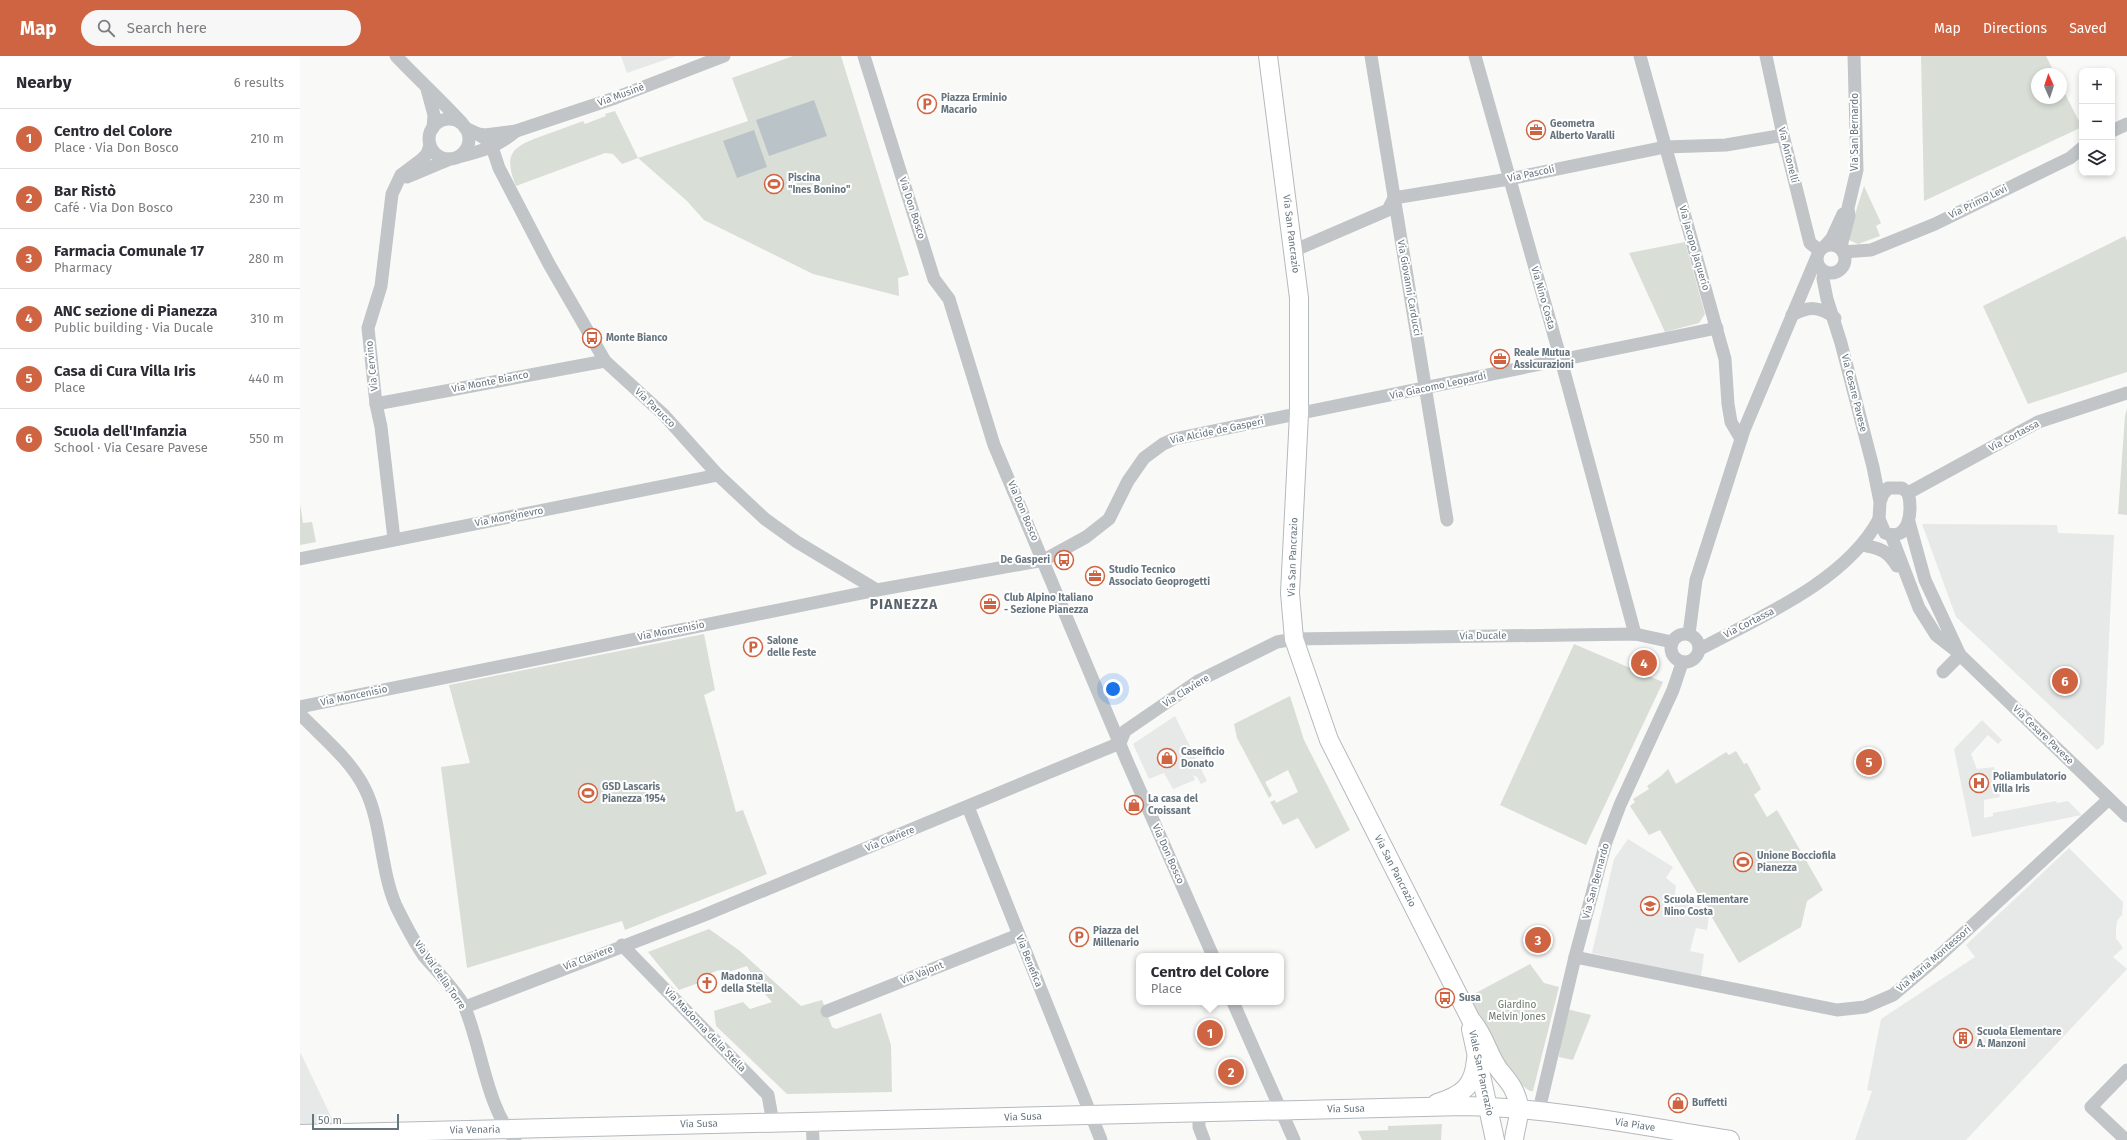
<!DOCTYPE html>
<meta charset="utf-8">
<style>
:root{--surface:#fff;--page:#f7f7f7;--text:#2b2b33;--muted:#7c7c81;--line:#e1e1e2;--accent:#cf6442}
body{margin:0;font-family:"Fira Sans",sans-serif;background:var(--page);color:var(--text)}
.controls{position:absolute;right:12px;top:12px;display:grid;overflow:hidden;border-radius:8px;box-shadow:0 2px 6px #0003}
.controls button{width:36px;height:36px;display:grid;place-items:center;padding:0;border:0;border-bottom:1px solid var(--line);background:var(--surface);color:var(--text);font:20px sans-serif}
.compass{position:absolute;left:1731px;top:12px;width:36px;height:36px;border-radius:50%;background:var(--surface);box-shadow:0 2px 6px #0003;rotate:357deg}
.scale{position:absolute;left:12px;bottom:10px;width:87px;box-sizing:border-box;padding-left:4px;border:2px solid #67757f;border-top:0;font-size:11px;line-height:14px;white-space:nowrap;color:#67757f;-webkit-text-stroke:3px #fff;paint-order:stroke}
.you{position:absolute;left:813px;top:633px;width:14px;height:14px;margin:-10px;border:3px solid #fff;border-radius:50%;background:#1a73e8;box-shadow:0 0 0 6px #1a73e833}
.badge{display:grid;place-items:center;width:26px;height:26px;border-radius:50%;background:var(--accent);color:#fff;font-size:13px;font-weight:700}
.pin{position:absolute;translate:-50% -50%;border:2px solid #fff;box-shadow:0 1px 4px #0006}
.popup{position:absolute;left:836px;top:897px;width:148px;height:52px;box-sizing:border-box;display:grid;place-content:center;border-radius:8px;background:var(--surface);filter:drop-shadow(0 1px 3px #0005);font-size:13px;white-space:nowrap;color:var(--muted)}
.popup b{font-size:15px;color:var(--text)}
.popup::after{content:'';position:absolute;left:50%;top:100%;margin-left:-8px;border:8px solid transparent;border-top-color:var(--surface)}
.list{margin:0;padding:0;list-style:none}
h2{display:flex;justify-content:space-between;align-items:center;height:52px;margin:0;padding:0 16px;font-size:17px}
h2 small{font-size:13px;font-weight:400;color:var(--muted)}
.list li{display:grid;grid-template-columns:26px 1fr auto;gap:12px;align-items:center;box-sizing:border-box;height:60px;padding:0 16px;border-top:1px solid var(--line)}
.list b{display:block;font-size:15px;white-space:nowrap}
.list p{margin:0;font-size:13px;white-space:nowrap;color:var(--muted)}
.list em{font-size:13px;font-style:normal;color:var(--muted)}
.icon{flex:none;width:22px;height:22px;fill:none;stroke:currentColor;stroke-width:2;stroke-linecap:round;stroke-linejoin:round}
.map{position:relative;flex:none;width:1827px;height:1084px;overflow:hidden}
header{display:flex;align-items:center;gap:24px;box-sizing:border-box;height:56px;padding:0 20px;background:var(--accent);color:#fff}
header strong{font-size:19px}
nav{display:flex;gap:22px;margin-inline-start:auto;font-size:14px}
.search{width:280px;height:36px;background:var(--page);display:flex;align-items:center;gap:10px;box-sizing:border-box;padding:0 14px;border-radius:22px;color:var(--muted);font-size:15px}
main{display:flex}
aside{flex:1;background:var(--surface)}
.map>svg:first-child{display:block}
</style>
<header>
<strong>Map</strong>
<div class="search"><svg class="icon" aria-label="search" viewBox="0 0 24 24"><circle cx="10" cy="10" r="6"/><path d="M15 15l6 6"/></svg>Search here</div>
<nav><a>Map</a><a>Directions</a><a>Saved</a></nav>
</header>
<main>
<aside>
<h2>Nearby<small>6 results</small></h2>
<ul class="list">
<li><span class="badge">1</span><div><b>Centro del Colore</b><p>Place · Via Don Bosco</p></div><em>210 m</em></li>
<li><span class="badge">2</span><div><b>Bar Ristò</b><p>Café · Via Don Bosco</p></div><em>230 m</em></li>
<li><span class="badge">3</span><div><b>Farmacia Comunale 17</b><p>Pharmacy</p></div><em>280 m</em></li>
<li><span class="badge">4</span><div><b>ANC sezione di Pianezza</b><p>Public building · Via Ducale</p></div><em>310 m</em></li>
<li><span class="badge">5</span><div><b>Casa di Cura Villa Iris</b><p>Place</p></div><em>440 m</em></li>
<li><span class="badge">6</span><div><b>Scuola dell'Infanzia</b><p>School · Via Cesare Pavese</p></div><em>550 m</em></li>
</ul>
</aside>
<div class="map">
<svg width="1827" height="1084" viewBox="0 0 1827 1084">
<rect width="100%" height="100%" fill="#f9f9f8"/>
<g fill="#e7e8e8">
<path d="M 321,0 L 376,0 L 327,17 Z"/>
<path d="M 1622,468 L 1757,469 L 1758,477 L 1814,479 L 1804,688 L 1797,694 L 1656,561 Z"/>
<path d="M 875,660 L 907,725 L 901,728 L 897,721 L 893,719 L 895,724 L 873,733 L 864,717 L 849,723 L 833,688 Z"/>
<path d="M 1682,664 L 1702,684 L 1698,688 L 1688,679 L 1671,698 L 1677,713 L 1694,711 L 1700,741 L 1684,744 L 1684,762 L 1693,760 L 1693,757 L 1756,745 L 1757,747 L 1768,745 L 1782,759 L 1672,781 L 1654,693 Z"/>
<path d="M 1328,783 L 1373,811 L 1366,822 L 1376,830 L 1374,844 L 1410,853 L 1407,874 L 1396,872 L 1390,895 L 1404,898 L 1401,921 L 1292,897 L 1314,803 Z"/>
<path d="M 1769,792 L 1823,846 L 1822,859 L 1817,865 L 1816,873 L 1816,882 L 1823,892 L 1813,901 L 1827,913 L 1666,1084 L 1555,1084 L 1572,1035 L 1567,1034 L 1581,963 L 1675,901 L 1666,889 Z"/>
<path d="M 0,996 L 4,1004 L 35,1069 L 0,1070 Z"/>
</g>
<g fill="#d9ded7">
<path d="M 493,0 L 541,0 L 609,219 L 598,222 L 599,240 L 513,218 L 404,164 L 387,145 L 338,102 L 322,108 L 313,98 L 305,97 L 216,130 C 203,97 212,91 242,80 C 256,75 270,70 283,65 L 285,68 L 306,60 L 305,58 L 315,55 L 338,102 L 448,65 L 432,22 Z"/>
<path d="M 1621,0 L 1746,0 L 1755,18 L 1737,18 L 1737,42 L 1761,42 L 1761,30 L 1782,71 L 1624,145 Z"/>
<path d="M 1564,130 L 1581,167 L 1576,170 L 1580,180 L 1558,188 L 1549,184 L 1548,180 Z"/>
<path d="M 1825,180 L 1827,185 L 1827,316 L 1728,348 L 1683,250 Z"/>
<path d="M 1385,186 L 1405,258 L 1399,267 L 1365,276 L 1329,197 Z"/>
<path d="M 1827,352 L 1827,459 L 1818,458 L 1825,360 Z"/>
<path d="M 0,448 L 3,467 L 12,466 L 16,486 L 0,489 Z"/>
<path d="M 404,578 L 415,634 L 404,639 L 436,756 L 443,754 L 467,818 L 325,874 L 322,865 L 167,912 L 141,711 L 170,707 L 149,629 Z"/>
<path d="M 1274,588 L 1363,626 L 1286,789 L 1200,749 Z"/>
<path d="M 990,640 L 1004,684 L 1050,774 L 1016,793 L 998,762 L 983,769 L 970,746 L 975,744 L 976,747 L 998,736 L 988,714 L 965,726 L 972,739 L 969,742 L 937,682 L 934,668 Z"/>
<path d="M 1436,695 L 1444,708 L 1447,707 L 1461,733 L 1454,739 L 1467,761 L 1477,754 L 1523,834 L 1507,845 L 1501,871 L 1439,907 L 1360,774 L 1349,779 L 1330,750 L 1335,746 L 1333,743 L 1349,733 L 1347,730 L 1361,720 L 1368,713 L 1376,728 L 1426,696 L 1429,699 Z"/>
<path d="M 409,873 L 440,895 L 501,950 L 522,944 L 532,971 L 536,973 L 581,957 L 591,989 L 592,1036 L 487,1038 L 416,970 L 414,955 L 443,946 L 450,953 L 472,946 L 457,929 L 447,910 L 422,918 L 419,914 L 406,919 L 407,924 L 379,934 L 348,896 Z"/>
<path d="M 1230,908 L 1244,927 L 1259,931 L 1233,1035 L 1230,1035 C 1205,1020 1184,967 1170,940 Z"/>
<path d="M 1263,952 L 1291,959 L 1273,1004 L 1259,1001 Z"/>
<path d="M 1142,1068 L 1141,1084 L 1062,1084 L 1058,1075 L 1088,1074 L 1088,1070 Z"/>
</g>
<g fill="#bac4c8">
<path d="M 514,44 L 527,80 L 469,100 L 456,64 Z"/>
<path d="M 454,74 L 467,111 L 437,122 L 423,85 Z"/>
</g>
<g fill="none" stroke-linecap="round" stroke-linejoin="round">
<g stroke="#b4b9bd" stroke-width="20">
<g id="secondary">
<path d="M 968,0 L 999,242 L 999,358 L 990,537 L 994,583 L 1029,684 L 1171,964 C 1185,979 1188,1000 1200,1015 C 1210,1027 1216,1034 1219,1050 C 1220,1061 1215,1073 1214,1084"/>
<path d="M 1171,973 L 1195,1084"/>
<path d="M 1137,1047 C 1162,1039 1174,1031 1176,1003"/>
<path d="M 0,1078 L 1164,1050 C 1254,1052 1342,1070 1430,1084"/>
</g>
</g>
<g stroke="#c1c5c8" stroke-width="13">
<path d="M 96,0 C 118,23 141,44 162,67"/>
<path d="M 564,0 L 634,223 L 649,243 L 694,389 L 827,705 L 913,900"/>
<path d="M 1071,0 L 1147,464"/>
<path d="M 1175,0 L 1261,304 L 1335,578"/>
<path d="M 1340,0 L 1425,303 L 1428,348 L 1431,366 L 1441,383"/>
<path d="M 1466,0 L 1483,79 L 1510,187 L 1519,194"/>
<path d="M 127,33 L 134,59 L 133,72"/>
<circle cx="149" cy="83" r="20"/>
<path d="M 165,72 L 178,78 L 185,79 L 216,75 L 315,42 L 424,0"/>
<path d="M 1812,75 L 1827,68"/>
<path d="M 178,78 L 188,85 L 193,94 L 199,112 L 249,208 L 305,305 L 364,359 L 418,419 L 465,463 L 497,486 L 577,534"/>
<path d="M 158,101 C 182,95 197,91 216,75"/>
<path d="M 107,121 L 150,103"/>
<circle cx="1531" cy="203" r="14"/>
<path d="M 1525,190 L 1532,182 L 1543,158"/>
<path d="M 1542,194 L 1542,186 L 1549,160 L 1548,152 L 1557,114 L 1554,0"/>
<path d="M 993,195 L 1088,154 L 1094,142 L 1209,123 L 1365,91 L 1426,89 L 1483,79"/>
<path d="M 1543,196 L 1571,194 L 1635,168 L 1770,102 L 1782,92"/>
<path d="M 1524,216 L 1523,223 L 1527,243 L 1541,287 L 1573,411 L 1580,446 L 1579,463 L 1585,477 C 1610,487 1613,453 1608,437 L 1602,432 L 1588,432 L 1583,438 L 1580,446"/>
<path d="M 1492,259 C 1509,250 1520,250 1535,262"/>
<path d="M 76,348 L 305,305"/>
<path d="M 1608,437 L 1738,366 L 1827,337"/>
<path d="M 1609,466 L 1625,524 L 1660,599 L 1827,760"/>
<path d="M 1591,479 L 1619,552 L 1636,579 L 1654,593"/>
<path d="M 94,483 L 81,371 L 76,348 L 68,272 L 81,230 L 92,138 L 101,119 L 121,104 L 127,98 L 130,89"/>
<path d="M 1567,490 C 1583,493 1589,497 1597,510"/>
<path d="M 0,503 L 418,419"/>
<circle cx="1385" cy="592" r="14"/>
<path d="M 1389,578 L 1396,524 L 1444,374 L 1516,203"/>
<path d="M 1400,593 C 1460,561 1546,525 1579,463"/>
<path d="M 1643,616 L 1660,599"/>
<path d="M 0,651 L 577,534 L 744,504 L 786,481 L 809,463 L 828,425 L 844,402 L 863,388 L 874,383 L 1417,272"/>
<path d="M 0,658 C 22,681 51,704 65,733 C 82,767 80,813 96,850 C 104,866 114,886 124,900 C 134,912 161,940 165,952 C 182,993 186,1049 215,1084"/>
<path d="M 668,751 L 801,1084"/>
<path d="M 322,889 L 468,1039 L 473,1067"/>
<path d="M 1275,901 L 1537,954 L 1565,951 L 1593,939 L 1637,902 L 1809,743"/>
<path d="M 933,946 L 994,1084"/>
<path d="M 165,951 L 402,860 L 820,687 L 825,675 L 898,625 L 977,586 L 994,583 L 1335,578 L 1372,586"/>
<path d="M 527,955 L 718,879"/>
<path d="M 1239,1054 L 1275,901 L 1306,786 L 1320,749 L 1373,634 L 1382,607"/>
<path d="M 899,1056 L 899,1071 L 904,1084"/>
<path d="M 512,1066 L 513,1084"/>
<path d="M 1826,1084 L 1791,1051 L 1827,1014"/>
</g>
<use href="#secondary" stroke="#fff" stroke-width="18"/>
</g>
<defs>
<g id="parking-ring" transform="scale(1)"><circle r="9.5" fill="#fff" stroke="#cf6442" stroke-width="1.5"/><path d="M-3.5-5.5H1a3.5 3.5 0 0 1 0 7H-1V5.5H-3.5ZM-1-3.4V-.6H.8a1.4 1.4 0 0 0 0-2.8Z" fill="#cf6442"/></g>
<g id="office-ring" transform="scale(1)"><circle r="9.5" fill="#fff" stroke="#cf6442" stroke-width="1.5"/><path d="M-6-3h4V-5.5h4V-3h4V5H-6ZM-1-4.5V-3h2v-1.5ZM-6 0V1H6V0Z" fill="#cf6442"/></g>
<g id="stadium-ring" transform="scale(1)"><circle r="9.5" fill="#fff" stroke="#cf6442" stroke-width="1.5"/><path d="M0-5a6.5 5 0 1 0 0 10a6.5 5 0 1 0 0-10ZM-3.5-1.8h7v3.6h-7Z" fill="#cf6442"/></g>
<g id="bus-ring" transform="scale(1)"><circle r="9.5" fill="#fff" stroke="#cf6442" stroke-width="1.5"/><path d="M-5-6H5V4H4V6H2V4H-2V6H-4V4H-5ZM-3.5-4V0h7V-4ZM-3.5 1.2v1.5H-2V1.2ZM2 1.2v1.5H3.5V1.2Z" fill="#cf6442"/></g>
<g id="shop-ring" transform="scale(1)"><circle r="9.5" fill="#fff" stroke="#cf6442" stroke-width="1.5"/><path d="M-5-2.5h2.3a2.7 3.5 0 0 1 5.4 0H5L5.5 6h-11ZM-1.5-2.5h3a1.5 2.3 0 0 0-3 0Z" fill="#cf6442"/></g>
<g id="hospital-ring" transform="scale(1)"><circle r="9.5" fill="#fff" stroke="#cf6442" stroke-width="1.5"/><path d="M-5-5h3v3.5h4V-5h3V5h-3V1.5h-4V5h-3Z" fill="#cf6442"/></g>
<g id="school-ring" transform="scale(1)"><circle r="9.5" fill="#fff" stroke="#cf6442" stroke-width="1.5"/><path d="M0-5L7-2L0 1L-7-2ZM-4 1L0 2.5L4 1V4Q0 6-4 4Z" fill="#cf6442"/></g>
<g id="church-ring" transform="scale(1)"><circle r="9.5" fill="#fff" stroke="#cf6442" stroke-width="1.5"/><path d="M-1.2-6h2.4v3.5h3.3v2.4h-3.3V6h-2.4V-.1h-3.3v-2.4h3.3Z" fill="#cf6442"/></g>
<g id="building-ring" transform="scale(1)"><circle r="9.5" fill="#fff" stroke="#cf6442" stroke-width="1.5"/><path d="M-4-6H4V6H1V3H-1V6H-4ZM-2.5-4.3h1.7v1.8h-1.7ZM.8-4.3h1.7v1.8H.8ZM-2.5-1h1.7V.8h-1.7ZM.8-1h1.7V.8H.8Z" fill="#cf6442"/></g>
</defs>
<g fill-rule="evenodd">
<use href="#parking-ring" x="627" y="48"/>
<use href="#office-ring" x="1236" y="74"/>
<use href="#stadium-ring" x="474" y="128"/>
<use href="#bus-ring" x="292" y="282"/>
<use href="#office-ring" x="1200" y="303"/>
<use href="#bus-ring" x="764" y="504"/>
<use href="#office-ring" x="795" y="520"/>
<use href="#office-ring" x="690" y="548"/>
<use href="#parking-ring" x="453" y="591"/>
<use href="#shop-ring" x="867" y="702"/>
<use href="#hospital-ring" x="1679" y="727"/>
<use href="#stadium-ring" x="288" y="737"/>
<use href="#shop-ring" x="834" y="749"/>
<use href="#stadium-ring" x="1443" y="806"/>
<use href="#school-ring" x="1350" y="850"/>
<use href="#parking-ring" x="779" y="881"/>
<use href="#church-ring" x="407" y="927"/>
<use href="#bus-ring" x="1145" y="942"/>
<use href="#building-ring" x="1663" y="982"/>
<use href="#shop-ring" x="1378" y="1047"/>
</g>
<g text-anchor="middle" dominant-baseline="central" stroke-width="4" stroke-linejoin="round" paint-order="stroke">
<g font-size="10" fill="#67757f" stroke="#fff">
<text transform="translate(321 39) rotate(-20)">Via Musinè</text>
<text transform="translate(1555 76) rotate(-90)">Via San Bernardo</text>
<text transform="translate(1488 99) rotate(76)">Via Antonelli</text>
<text transform="translate(1231 118) rotate(-12)">Via Pascoli</text>
<text transform="translate(1678 146) rotate(-26)">Via Primo Levi</text>
<text transform="translate(612 152) rotate(72)">Via Don Bosco</text>
<text transform="translate(991 178) rotate(83)">Via San Pancrazio</text>
<text transform="translate(1394 192) rotate(74)">Via Jacopo Jaquerio</text>
<text transform="translate(1109 232) rotate(80)">Via Giovanni Carducci</text>
<text transform="translate(1243 242) rotate(74)">Via Nino Costa</text>
<text transform="translate(72 310) rotate(-96)">Via Cervino</text>
<text transform="translate(190 326) rotate(-11)">Via Monte Bianco</text>
<text transform="translate(1138 330) rotate(-12)">Via Giacomo Leopardi</text>
<text transform="translate(1554 337) rotate(76)">Via Cesare Pavese</text>
<text transform="translate(355 352) rotate(44)">Via Parucco</text>
<text transform="translate(917 375) rotate(-12)">Via Alcide de Gasperi</text>
<text transform="translate(1714 380) rotate(-28)">Via Cortassa</text>
<text transform="translate(723 455) rotate(67)">Via Don Bosco</text>
<text transform="translate(209 461) rotate(-11)">Via Monginevro</text>
<text transform="translate(993 501) rotate(-88)">Via San Pancrazio</text>
<text transform="translate(1449 567) rotate(-27)">Via Cortassa</text>
<text transform="translate(371 575) rotate(-11)">Via Moncenisio</text>
<text transform="translate(1183 580) rotate(-1)">Via Ducale</text>
<text transform="translate(886 635) rotate(-32)">Via Claviere</text>
<text transform="translate(54 640) rotate(-12)">Via Moncenisio</text>
<text transform="translate(1743 679) rotate(44)">Via Cesare Pavese</text>
<text transform="translate(590 783) rotate(-22)">Via Claviere</text>
<text transform="translate(868 798) rotate(66)">Via Don Bosco</text>
<text transform="translate(1095 815) rotate(63)">Via San Pancrazio</text>
<text transform="translate(1296 825) rotate(-75)">Via San Bernardo</text>
<text transform="translate(288 902) rotate(-21)">Via Claviere</text>
<text transform="translate(1634 903) rotate(-41)">Via Maria Montessori</text>
<text transform="translate(729 905) rotate(68)">Via Benefica</text>
<text transform="translate(622 917) rotate(-22)">Via Vajont</text>
<text transform="translate(140 919) rotate(55)">Via Val della Torre</text>
<text transform="translate(405 974) rotate(46)">Via Madonna della Stella</text>
<text transform="translate(1181 1017) rotate(78)">Viale San Pancrazio</text>
<text transform="translate(1046 1053) rotate(-1)">Via Susa</text>
<text transform="translate(723 1061) rotate(-2)">Via Susa</text>
<text transform="translate(399 1068) rotate(-1)">Via Susa</text>
<text transform="translate(1335 1069) rotate(9)">Via Piave</text>
<text transform="translate(175 1074) rotate(-1)">Via Venaria</text>
</g>
<g font-size="10" font-weight="bold" fill="#67757f" stroke="#fff" text-anchor="start">
<text x="641" y="42">Piazza Erminio<tspan x="641" dy="12">Macario</tspan></text>
<text x="1250" y="68">Geometra<tspan x="1250" dy="12">Alberto Varalli</tspan></text>
<text x="488" y="122">Piscina<tspan x="488" dy="12">"Ines Bonino"</tspan></text>
<text x="306" y="282">Monte Bianco</text>
<text x="1214" y="297">Reale Mutua<tspan x="1214" dy="12">Assicurazioni</tspan></text>
<text x="750" y="504" text-anchor="end">De Gasperi</text>
<text x="809" y="514">Studio Tecnico<tspan x="809" dy="12">Associato Geoprogetti</tspan></text>
<text x="704" y="542">Club Alpino Italiano<tspan x="704" dy="12">- Sezione Pianezza</tspan></text>
<text x="467" y="585">Salone<tspan x="467" dy="12">delle Feste</tspan></text>
<text x="881" y="696">Caseificio<tspan x="881" dy="12">Donato</tspan></text>
<text x="1693" y="721">Poliambulatorio<tspan x="1693" dy="12">Villa Iris</tspan></text>
<text x="302" y="731">GSD Lascaris<tspan x="302" dy="12">Pianezza 1954</tspan></text>
<text x="848" y="743">La casa del<tspan x="848" dy="12">Croissant</tspan></text>
<text x="1457" y="800">Unione Bocciofila<tspan x="1457" dy="12">Pianezza</tspan></text>
<text x="1364" y="844">Scuola Elementare<tspan x="1364" dy="12">Nino Costa</tspan></text>
<text x="793" y="875">Piazza del<tspan x="793" dy="12">Millenario</tspan></text>
<text x="421" y="921">Madonna<tspan x="421" dy="12">della Stella</tspan></text>
<text x="1159" y="942">Susa</text>
<text x="1677" y="976">Scuola Elementare<tspan x="1677" dy="12">A. Manzoni</tspan></text>
<text x="1392" y="1047">Buffetti</text>
</g>
<g font-size="10" fill="#697866" stroke="#fff">
<text x="1217" y="949">Giardino<tspan x="1217" dy="12">Melvin Jones</tspan></text>
</g>
<g font-size="14" font-weight="bold" letter-spacing="1" fill="#59636b" stroke="#fff">
<text x="604" y="548">PIANEZZA</text>
</g>
</g>
</svg>
<div class="controls">
<button>+</button>
<button>−</button>
<button><svg class="icon" aria-label="layers" viewBox="0 0 24 24"><path d="M12 4l9 5-9 5-9-5zM3 14l9 5 9-5"/></svg></button>
</div>
<svg class="compass" viewBox="-18 -18 36 36"><path d="M0-13l5 13h-10z" fill="#e53935"/><path d="M0 13l5-13h-10z" fill="#7c7c81"/></svg>
<div class="scale">50 m</div>
<div class="you"></div>
<div class="pin badge" style="left:910px;top:977px">1</div>
<div class="popup"><b>Centro del Colore</b>Place</div>
<div class="pin badge" style="left:931px;top:1016px">2</div>
<div class="pin badge" style="left:1238px;top:884px">3</div>
<div class="pin badge" style="left:1344px;top:607px">4</div>
<div class="pin badge" style="left:1569px;top:706px">5</div>
<div class="pin badge" style="left:1765px;top:625px">6</div>
</div>
</main>
